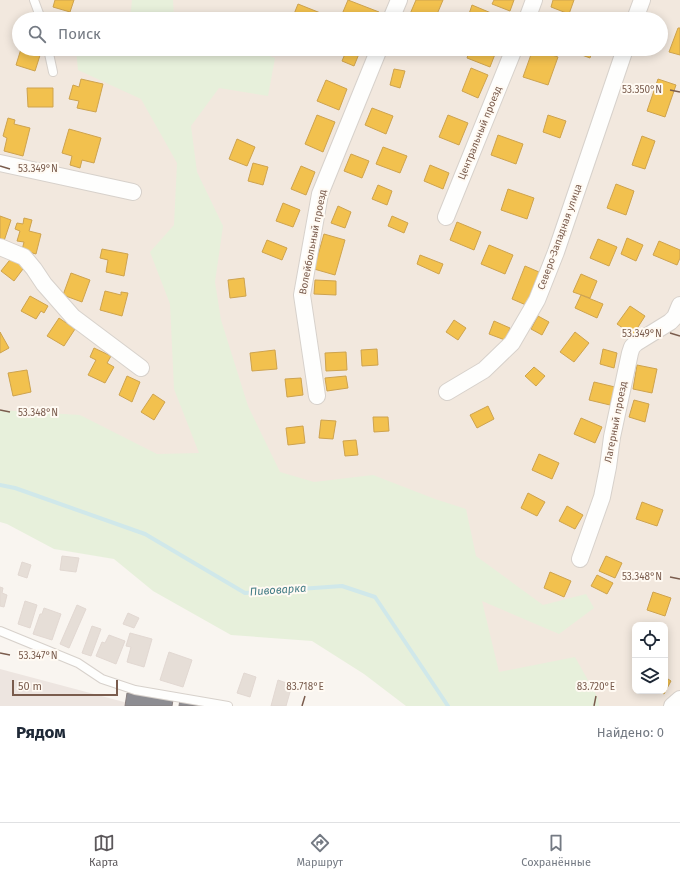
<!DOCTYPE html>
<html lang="ru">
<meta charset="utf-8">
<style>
:root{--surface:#fff;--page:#f6f6f7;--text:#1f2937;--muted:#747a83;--line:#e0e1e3;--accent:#5c585b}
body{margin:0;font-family:"Fira Sans",sans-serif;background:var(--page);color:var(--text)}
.controls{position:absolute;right:12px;bottom:12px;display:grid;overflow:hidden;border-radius:8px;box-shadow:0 2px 10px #0003}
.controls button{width:36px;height:36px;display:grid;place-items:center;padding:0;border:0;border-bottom:1px solid var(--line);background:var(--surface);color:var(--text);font:20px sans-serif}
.scale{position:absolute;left:12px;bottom:10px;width:106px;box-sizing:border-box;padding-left:4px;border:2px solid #7a5c4d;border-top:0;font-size:11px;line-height:14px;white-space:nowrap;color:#7a5c4d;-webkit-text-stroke:3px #fffaf3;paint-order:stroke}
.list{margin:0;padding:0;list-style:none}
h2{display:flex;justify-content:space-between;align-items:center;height:52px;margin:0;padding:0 16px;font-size:17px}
h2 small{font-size:13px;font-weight:400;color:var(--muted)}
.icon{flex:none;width:22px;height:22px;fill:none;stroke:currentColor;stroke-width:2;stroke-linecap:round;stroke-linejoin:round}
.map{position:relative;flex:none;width:680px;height:706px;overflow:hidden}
.search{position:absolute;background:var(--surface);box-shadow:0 2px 10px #0003;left:12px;right:12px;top:12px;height:44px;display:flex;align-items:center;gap:10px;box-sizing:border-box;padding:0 14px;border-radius:22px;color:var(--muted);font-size:15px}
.sheet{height:116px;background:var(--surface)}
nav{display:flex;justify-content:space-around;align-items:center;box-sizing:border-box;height:56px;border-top:1px solid var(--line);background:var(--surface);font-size:11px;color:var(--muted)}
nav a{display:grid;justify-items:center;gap:2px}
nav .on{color:var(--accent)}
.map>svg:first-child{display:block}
</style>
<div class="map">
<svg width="680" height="706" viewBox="0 0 680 706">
<rect width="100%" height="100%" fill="#f9f5f0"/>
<path fill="#f2e8de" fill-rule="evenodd" d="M 0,0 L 680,0 L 680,706 L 509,706 L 0,439 ZM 19,19 L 661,19 L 661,49 L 19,49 ZM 635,625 L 665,625 L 665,691 L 635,691 Z"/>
<path fill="#ede5e0" d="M 0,669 L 139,706 L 0,706 Z"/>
<g fill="#e7f0db">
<path d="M 132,0 L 173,0 L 174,19 L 130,19 Z"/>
<path d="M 76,49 L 252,49 L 275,58 L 268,96 L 219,88 L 191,126 L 197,172 L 223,226 L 215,282 L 221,320 L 248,406 L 280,472 L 314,482 L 373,475 L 435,499 L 466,509 L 476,556 L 543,605 L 586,594 L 594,608 L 559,634 L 482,601 L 499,672 L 575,657 L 598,698 L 599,706 L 406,706 L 364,674 L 312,641 L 231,635 L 153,591 L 114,559 L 54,549 L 7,524 L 0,522 L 0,410 L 80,415 L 157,454 L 199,453 L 174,389 L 170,304 L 150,252 L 174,225 L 177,163 L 141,99 L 78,70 Z"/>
</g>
<g fill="#f2c14e" stroke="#cea34e">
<path d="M 55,0 L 74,0 L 70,12 L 53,7 Z"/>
<path d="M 348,0 L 379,12 L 376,19 L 340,19 Z"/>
<path d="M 416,0 L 443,0 L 435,19 L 423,19 L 410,14 Z"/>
<path d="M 494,0 L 514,0 L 510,11 L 492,4 Z"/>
<path d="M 553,0 L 574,0 L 569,14 L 551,7 Z"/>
<path d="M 298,4 L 323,14 L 321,19 L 307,19 L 294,14 Z"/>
<path d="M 472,5 L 503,18 L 502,19 L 483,19 L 469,14 Z"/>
<path d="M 539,14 L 553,19 L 538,19 Z"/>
<path d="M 678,28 L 680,28 L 680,55 L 669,52 Z"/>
<path d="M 21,49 L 42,49 L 35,71 L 16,65 Z"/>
<path d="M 347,49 L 361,49 L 354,66 L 342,61 Z"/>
<path d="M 470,49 L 497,49 L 490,67 L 467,58 Z"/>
<path d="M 533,49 L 558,57 L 548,85 L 523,77 Z"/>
<path d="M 572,49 L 593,49 L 590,58 L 571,51 Z"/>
<path d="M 471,68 L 488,75 L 478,98 L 462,91 Z"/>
<path d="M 394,69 L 405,71 L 400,88 L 390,85 Z"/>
<path d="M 81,79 L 103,84 L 96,112 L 77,108 L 79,101 L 69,99 L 73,85 L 79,87 Z"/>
<path d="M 658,79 L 676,85 L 665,117 L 647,111 Z"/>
<path d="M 326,80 L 347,89 L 339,110 L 317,101 Z"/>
<path d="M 27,88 L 53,88 L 53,107 L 28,107 Z"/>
<path d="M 372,108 L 393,116 L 386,134 L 365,125 Z"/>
<path d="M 317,115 L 335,122 L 323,152 L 305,144 Z"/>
<path d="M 448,115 L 468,123 L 459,145 L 439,137 Z"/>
<path d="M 548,115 L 566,121 L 560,138 L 543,132 Z"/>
<path d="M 8,118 L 15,120 L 14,124 L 30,128 L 23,156 L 4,151 L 7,138 L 3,136 Z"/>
<path d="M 69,129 L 101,138 L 94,163 L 82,160 L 80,168 L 70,165 L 72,156 L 62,153 Z"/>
<path d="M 498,135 L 523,144 L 516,164 L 491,155 Z"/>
<path d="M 642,136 L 655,141 L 645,169 L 632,165 Z"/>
<path d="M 237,139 L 255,147 L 247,166 L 229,159 Z"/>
<path d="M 383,147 L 407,156 L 400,173 L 376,164 Z"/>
<path d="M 351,154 L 369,161 L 362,178 L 344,171 Z"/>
<path d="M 253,163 L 268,167 L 263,185 L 248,181 Z"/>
<path d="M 430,165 L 449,173 L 443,189 L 424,181 Z"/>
<path d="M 301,166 L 315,172 L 306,195 L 291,189 Z"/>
<path d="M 616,184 L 634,191 L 626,215 L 607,208 Z"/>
<path d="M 378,185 L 392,191 L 387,205 L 372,199 Z"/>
<path d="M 508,189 L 534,198 L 527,219 L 501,210 Z"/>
<path d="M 283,203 L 300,210 L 293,227 L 276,221 Z"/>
<path d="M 338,206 L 351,212 L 345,228 L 331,223 Z"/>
<path d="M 0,216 L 11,220 L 4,241 L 0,240 Z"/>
<path d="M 392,216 L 408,223 L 404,233 L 388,226 Z"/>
<path d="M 24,218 L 32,220 L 29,231 L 41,234 L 36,254 L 22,250 L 24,242 L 17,241 L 20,231 L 15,229 L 17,223 L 23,224 Z"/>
<path d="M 457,222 L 481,232 L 474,250 L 450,240 Z"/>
<path d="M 324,234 L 345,240 L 335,275 L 314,269 Z"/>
<path d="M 627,238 L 643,245 L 636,261 L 621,254 Z"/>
<path d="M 598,239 L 617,247 L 609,266 L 590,258 Z"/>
<path d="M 267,240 L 287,248 L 282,260 L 262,252 Z"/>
<path d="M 659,241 L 680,250 L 680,258 L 677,265 L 653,255 Z"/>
<path d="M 489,245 L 513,255 L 505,274 L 481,264 Z"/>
<path d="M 102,249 L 128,254 L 124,276 L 106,272 L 108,260 L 100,258 Z"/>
<path d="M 420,255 L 443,264 L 439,274 L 417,264 Z"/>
<path d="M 13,256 L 26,265 L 14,281 L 1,271 Z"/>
<path d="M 525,266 L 539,272 L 526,305 L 512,299 Z"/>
<path d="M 71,273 L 90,280 L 82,302 L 63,295 Z"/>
<path d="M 581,274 L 597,281 L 590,298 L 573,292 Z"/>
<path d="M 244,278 L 246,296 L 230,298 L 228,280 Z"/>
<path d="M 315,280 L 336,281 L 336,295 L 314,294 Z"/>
<path d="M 105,291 L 121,295 L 121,292 L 128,293 L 122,316 L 100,310 Z"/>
<path d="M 581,295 L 603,304 L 597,318 L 575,308 Z"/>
<path d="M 30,296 L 48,306 L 44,313 L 41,311 L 36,319 L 21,311 Z"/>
<path d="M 630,306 L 645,316 L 633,335 L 617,324 Z"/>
<path d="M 538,316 L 549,322 L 542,335 L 531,329 Z"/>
<path d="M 59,318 L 75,329 L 64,346 L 47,336 Z"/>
<path d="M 454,320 L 466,328 L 458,340 L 446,332 Z"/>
<path d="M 494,321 L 510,328 L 505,340 L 489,334 Z"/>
<path d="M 0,332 L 9,348 L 0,353 Z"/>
<path d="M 575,332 L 589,343 L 574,362 L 560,352 Z"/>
<path d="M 94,348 L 111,356 L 107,363 L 114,367 L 105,383 L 88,375 L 96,360 L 90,357 Z"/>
<path d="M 377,349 L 378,365 L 362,366 L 361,350 Z"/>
<path d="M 603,349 L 617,353 L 614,368 L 600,364 Z"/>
<path d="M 275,350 L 277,369 L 252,371 L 250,353 Z"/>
<path d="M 346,352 L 347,370 L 326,371 L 325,353 Z"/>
<path d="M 637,365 L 657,369 L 652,393 L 633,389 Z"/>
<path d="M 534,367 L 545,376 L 536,386 L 525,376 Z"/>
<path d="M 27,370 L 31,392 L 13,396 L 8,373 Z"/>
<path d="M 127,376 L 140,382 L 132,402 L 119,395 Z"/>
<path d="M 346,376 L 348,388 L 327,391 L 325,378 Z"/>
<path d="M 301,378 L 303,395 L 287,397 L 285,379 Z"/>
<path d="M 594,382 L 615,387 L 610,405 L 589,400 Z"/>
<path d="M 153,394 L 165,402 L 154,420 L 141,412 Z"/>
<path d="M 634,400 L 649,404 L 645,422 L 629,417 Z"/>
<path d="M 488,406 L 494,419 L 477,428 L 470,415 Z"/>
<path d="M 373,417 L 388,417 L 389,431 L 374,432 Z"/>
<path d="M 581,418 L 602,427 L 595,443 L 574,434 Z"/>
<path d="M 321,420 L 336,421 L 333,439 L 319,438 Z"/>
<path d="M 303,426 L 305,443 L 288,445 L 286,428 Z"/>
<path d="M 356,440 L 358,455 L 345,456 L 343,441 Z"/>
<path d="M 539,454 L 559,463 L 552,479 L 532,470 Z"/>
<path d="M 528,493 L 545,502 L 537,516 L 521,508 Z"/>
<path d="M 642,502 L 663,510 L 657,526 L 636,519 Z"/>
<path d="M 567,506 L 583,515 L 575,529 L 559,521 Z"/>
<path d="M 606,556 L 622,563 L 615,578 L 599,571 Z"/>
<path d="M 550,572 L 571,581 L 564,597 L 544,588 Z"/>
<path d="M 597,575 L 613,583 L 607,594 L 591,586 Z"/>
<path d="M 653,592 L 671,598 L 665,616 L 647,610 Z"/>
<path d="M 665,677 L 671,681 L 664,694 L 659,691 L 665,691 Z"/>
</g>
<g fill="#8d8d92" stroke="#877e7d">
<path d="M 127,693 L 173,700 L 172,706 L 125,706 Z"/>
<path d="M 180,699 L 208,706 L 179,706 Z"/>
</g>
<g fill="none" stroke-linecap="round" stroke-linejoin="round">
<path stroke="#d0e8ea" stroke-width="4" d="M 0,485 L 15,488 L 145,534 L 245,593 L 342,586 L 375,597 L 448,706"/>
</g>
<g fill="#e6ded7" stroke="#e2d8d2">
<path d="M 62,556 L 79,558 L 76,572 L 60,570 Z"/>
<path d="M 22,562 L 31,565 L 27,578 L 18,575 Z"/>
<path d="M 0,587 L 3,588 L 2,593 L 7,595 L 4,607 L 0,606 Z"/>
<path d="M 25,601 L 37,605 L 30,628 L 18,624 Z"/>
<path d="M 77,605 L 86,609 L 69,648 L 60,644 Z"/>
<path d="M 44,608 L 61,614 L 52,640 L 33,634 L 40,614 L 42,614 Z"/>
<path d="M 128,613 L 139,618 L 134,628 L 123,624 Z"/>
<path d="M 92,626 L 101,629 L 91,656 L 82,653 Z"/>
<path d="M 130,633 L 152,639 L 144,667 L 127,662 L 131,647 L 126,646 Z"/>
<path d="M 109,635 L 125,641 L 116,664 L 96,656 L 102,642 L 105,643 Z"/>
<path d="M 169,652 L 192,660 L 183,687 L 160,680 Z"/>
<path d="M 244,673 L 256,677 L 250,697 L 237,693 Z"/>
<path d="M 278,680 L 292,685 L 286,706 L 271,706 Z"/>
</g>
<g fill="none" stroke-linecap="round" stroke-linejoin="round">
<g stroke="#d7d1cb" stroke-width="10">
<g id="service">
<path d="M 34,0 L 41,19"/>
<path d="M 48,49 L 53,72"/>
<path d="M 0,631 L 78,663 L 102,679 L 135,690 L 228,706"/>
</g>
</g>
<g stroke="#d7d1cb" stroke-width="18">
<g id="minor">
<path d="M 391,19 L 399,0"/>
<path d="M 527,19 L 534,0"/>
<path d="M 635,19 L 642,0"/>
<path d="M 0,163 L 133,192"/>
<path d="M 446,217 L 514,49"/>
<path d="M 0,247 L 24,257 L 34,269 L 44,284 L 73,317 L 141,368"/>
<path d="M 447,392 L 484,370 L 512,343 L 537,300 L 556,252 L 625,49"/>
<path d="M 317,396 L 302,295 L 320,194 L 379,49"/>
<path d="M 580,559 L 602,497 L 608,467 L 612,437 L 630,353 L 632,347 L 636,343 L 670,322 L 675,317 L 680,305"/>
<path d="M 672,706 L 680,699"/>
</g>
</g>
<use href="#service" stroke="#fefefd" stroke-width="8"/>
<use href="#minor" stroke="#fefefd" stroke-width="16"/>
</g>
<path fill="none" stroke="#7a5c4d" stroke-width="1.5" d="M 670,90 L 680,92M 0,166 L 10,169M 670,333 L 680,336M 0,410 L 10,412M 670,577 L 680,579M 0,653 L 10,655M 302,706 L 305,696M 594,706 L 596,696"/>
<g text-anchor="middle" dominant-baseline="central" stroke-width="4" stroke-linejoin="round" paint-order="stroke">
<g font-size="10" fill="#7a5c4d" stroke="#fffaf3">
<text transform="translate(480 133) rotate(-68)">Центральный проезд</text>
<text transform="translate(560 237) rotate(-70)">Северо-Западная улица</text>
<text transform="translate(313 242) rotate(-79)">Волейбольный проезд</text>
<text transform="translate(616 422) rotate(-79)">Лагерный проезд</text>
</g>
<g font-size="11" font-style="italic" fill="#437c86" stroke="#fffaf3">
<text transform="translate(278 590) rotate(-4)">Пивоварка</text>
</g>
</g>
<g font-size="10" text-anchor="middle" fill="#7a5c4d" stroke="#fffaf3" stroke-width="4" stroke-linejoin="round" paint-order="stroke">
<text x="642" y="93">53.350°N</text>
<text x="38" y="172">53.349°N</text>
<text x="642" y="337">53.349°N</text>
<text x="38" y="416">53.348°N</text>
<text x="642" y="580">53.348°N</text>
<text x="38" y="659">53.347°N</text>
<text x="305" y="690">83.718°E</text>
<text x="596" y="690">83.720°E</text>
</g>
</svg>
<div class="controls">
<button><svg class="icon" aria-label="locate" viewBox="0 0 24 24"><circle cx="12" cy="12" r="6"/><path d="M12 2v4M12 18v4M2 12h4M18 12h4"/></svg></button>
<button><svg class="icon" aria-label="layers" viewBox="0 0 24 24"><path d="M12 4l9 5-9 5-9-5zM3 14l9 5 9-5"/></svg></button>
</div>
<div class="scale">50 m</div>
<div class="search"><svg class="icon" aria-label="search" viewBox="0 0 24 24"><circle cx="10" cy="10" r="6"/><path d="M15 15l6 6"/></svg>Поиск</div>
</div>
<section class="sheet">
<h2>Рядом<small>Найдено: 0</small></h2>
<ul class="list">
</ul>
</section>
<nav>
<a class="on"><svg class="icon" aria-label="map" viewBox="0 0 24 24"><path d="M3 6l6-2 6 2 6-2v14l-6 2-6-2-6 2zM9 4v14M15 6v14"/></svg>Карта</a>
<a><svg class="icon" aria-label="directions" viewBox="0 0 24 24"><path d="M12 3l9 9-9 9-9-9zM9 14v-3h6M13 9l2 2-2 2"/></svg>Маршрут</a>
<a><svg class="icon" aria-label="saved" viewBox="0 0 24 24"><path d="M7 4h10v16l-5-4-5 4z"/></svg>Сохранённые</a>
</nav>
